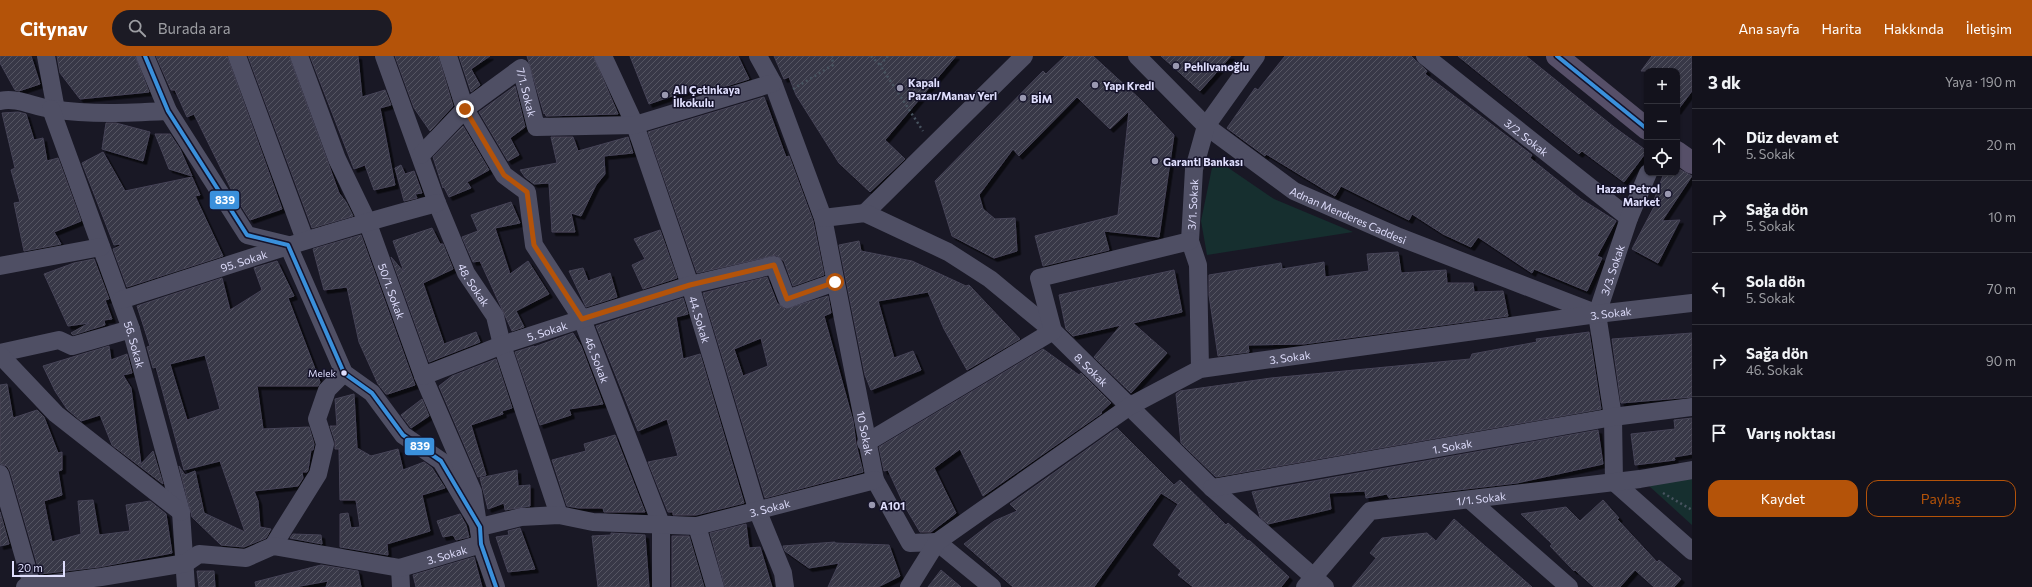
<!DOCTYPE html>
<html lang="tr">
<meta charset="utf-8">
<style>
:root{--surface:#13121c;--page:#1c1b25;--text:#f1f3f6;--muted:#9d9ea3;--line:#32323b;--accent:#b45309}
body{margin:0;font-family:Commissioner,sans-serif;background:var(--page);color:var(--text)}
.controls{position:absolute;right:12px;top:12px;display:grid;overflow:hidden;border-radius:8px;box-shadow:0 1px 3px #0004}
.controls button{width:36px;height:36px;display:grid;place-items:center;padding:0;border:0;border-bottom:1px solid var(--line);background:var(--surface);color:var(--text);font:20px sans-serif}
.scale{position:absolute;left:12px;bottom:10px;width:53px;box-sizing:border-box;padding-left:4px;border:2px solid #dfdefd;border-top:0;font-size:11px;line-height:14px;white-space:nowrap;color:#dfdefd;-webkit-text-stroke:3px #15132a;paint-order:stroke}
.stop{position:absolute;width:12px;height:12px;margin:-9px;border:3px solid #b45309;border-radius:50%;background:#fff}
.stop.end{background:#b45309;border-color:#fff;box-shadow:0 1px 4px #0008}
.list{margin:0;padding:0;list-style:none}
h2{display:flex;justify-content:space-between;align-items:center;height:52px;margin:0;padding:0 16px;font-size:17px}
h2 small{font-size:13px;font-weight:400;color:var(--muted)}
.list li{display:grid;grid-template-columns:26px 1fr auto;gap:12px;align-items:center;box-sizing:border-box;height:72px;padding:0 16px;border-top:1px solid var(--line)}
.list b{display:block;font-size:15px;white-space:nowrap}
.list p{margin:0;font-size:13px;white-space:nowrap;color:var(--muted)}
.list em{font-size:13px;font-style:normal;color:var(--muted)}
.actions{display:flex;gap:8px;padding:12px 16px}
.actions a{flex:1;padding:9px 0;border:1px solid var(--accent);border-radius:12px;text-align:center;font-size:14px;color:var(--accent)}
.actions .main{background:var(--accent);color:#fff}
.icon{flex:none;width:22px;height:22px;fill:none;stroke:currentColor;stroke-width:2;stroke-linecap:round;stroke-linejoin:round}
.map{position:relative;flex:none;width:1692px;height:531px;overflow:hidden}
header{display:flex;align-items:center;gap:24px;box-sizing:border-box;height:56px;padding:0 20px;background:var(--accent);color:#fff}
header strong{font-size:19px}
nav{display:flex;gap:22px;margin-inline-start:auto;font-size:14px}
.search{width:280px;height:36px;background:var(--page);display:flex;align-items:center;gap:10px;box-sizing:border-box;padding:0 14px;border-radius:22px;color:var(--muted);font-size:15px}
main{display:flex}
aside{flex:1;background:var(--surface)}
.map>svg:first-child{display:block}
</style>
<header>
<strong>Citynav</strong>
<div class="search"><svg class="icon" aria-label="search" viewBox="0 0 24 24"><circle cx="10" cy="10" r="6"/><path d="M15 15l6 6"/></svg>Burada ara</div>
<nav><a>Ana sayfa</a><a>Harita</a><a>Hakkında</a><a>İletişim</a></nav>
</header>
<main>
<div class="map">
<svg width="1692" height="531" viewBox="0 0 1692 531">
<defs>
<pattern id="building-hatch" width="6" height="6" patternUnits="userSpaceOnUse"><rect width="6" height="6" fill="#383746"/><path d="M-1 1l2-2M0 6l6-6M5 7l2-2" fill="none" stroke="#545462"/></pattern>
<filter id="shadow"><feDropShadow dx="3.5" dy="3.5" stdDeviation="0" flood-color="#0009"/></filter>
</defs>
<rect width="100%" height="100%" fill="#191825"/>
<g fill="#162f2f">
<path d="M 1214,102 L 1274,143 L 1353,176 L 1207,199 L 1201,165 Z"/>
<path d="M 1692,423 L 1692,469 L 1648,429 Z"/>
</g>
<g fill="url(#building-hatch)" stroke="#464457" fill-rule="evenodd" filter="url(#shadow)">
<path d="M 0,0 L 31,0 L 40,28 L 19,35 L 15,34 L 0,7 Z"/>
<path d="M 57,0 L 135,0 L 149,36 L 80,43 L 60,17 Z"/>
<path d="M 156,0 L 227,0 L 282,153 L 250,164 L 233,137 L 194,58 L 187,61 L 175,34 L 171,34 Z"/>
<path d="M 248,0 L 289,0 L 339,137 L 346,146 L 353,160 L 312,172 Z"/>
<path d="M 310,0 L 358,0 L 362,41 L 385,34 L 391,49 L 380,52 L 395,129 L 374,134 L 365,109 L 354,113 Z"/>
<path d="M 395,0 L 438,0 L 453,50 L 430,75 L 414,52 Z"/>
<path d="M 459,0 L 490,0 L 471,13 L 480,29 L 471,36 Z"/>
<path d="M 527,0 L 593,0 L 618,58 L 546,60 L 545,57 L 544,58 Z"/>
<path d="M 630,0 L 738,0 L 749,23 L 704,37 L 701,30 L 649,48 Z"/>
<path d="M 774,0 L 956,0 L 885,84 L 905,103 L 870,136 L 839,107 L 796,39 L 789,21 L 784,23 Z"/>
<path d="M 1065,0 L 1093,0 L 1141,44 L 1174,79 L 1159,181 L 1104,175 L 1109,194 L 1043,210 L 1035,180 L 1118,159 L 1129,55 L 1110,73 L 1077,41 L 1019,100 L 1013,93 L 979,139 L 983,153 L 995,163 L 1015,162 L 1017,195 L 994,202 L 952,180 L 935,125 L 1043,15 L 1046,18 Z"/>
<path d="M 1161,0 L 1231,0 L 1200,35 Z"/>
<path d="M 1285,0 L 1411,0 L 1415,4 L 1427,15 L 1425,18 L 1532,99 L 1530,102 L 1581,143 L 1616,165 L 1597,200 L 1602,202 L 1587,235 L 1534,213 L 1532,217 L 1478,181 L 1471,191 L 1443,178 L 1412,158 L 1409,164 L 1341,130 L 1335,140 L 1266,98 L 1265,100 L 1227,72 L 1255,32 L 1258,34 Z"/>
<path d="M 1458,0 L 1526,0 L 1614,71 L 1647,95 L 1624,126 L 1582,95 L 1579,98 Z"/>
<path d="M 1652,0 L 1692,0 L 1692,35 L 1677,55 L 1677,15 L 1641,15 Z"/>
<path d="M 515,30 L 525,71 L 510,82 L 519,99 L 508,105 L 479,56 Z"/>
<path d="M 764,41 L 786,101 L 789,100 L 813,165 L 824,219 L 793,230 L 784,205 L 776,199 L 697,217 L 648,76 Z"/>
<path d="M 18,56 L 26,58 L 34,84 L 43,82 L 47,105 L 58,102 L 81,165 L 54,176 L 61,188 L 24,195 L 14,147 L 20,146 L 11,114 L 15,112 L 2,57 Z"/>
<path d="M 106,67 L 116,67 L 150,76 L 143,105 L 102,93 Z"/>
<path d="M 463,70 L 489,114 L 467,126 L 471,132 L 449,141 L 444,131 L 443,132 L 433,101 Z"/>
<path d="M 155,78 L 170,78 L 180,93 L 192,120 L 169,113 Z"/>
<path d="M 551,81 L 573,81 L 578,95 L 628,81 L 633,97 L 604,100 L 605,118 L 596,129 L 581,160 L 571,157 L 575,176 L 552,176 L 549,127 L 534,128 L 525,121 L 520,114 L 557,107 Z"/>
<path d="M 103,96 L 125,135 L 192,121 L 200,139 L 195,140 L 223,200 L 127,231 L 113,193 L 120,190 L 120,188 L 114,189 L 82,107 Z"/>
<path d="M 401,109 L 405,118 L 414,115 L 422,137 L 415,138 L 417,142 L 404,145 L 395,112 Z"/>
<path d="M 1677,112 L 1692,120 L 1662,165 L 1680,164 L 1658,207 L 1632,193 L 1657,145 L 1654,144 L 1664,117 L 1677,118 Z"/>
<path d="M 511,146 L 520,167 L 495,172 L 510,218 L 528,205 L 549,238 L 516,255 L 524,271 L 512,275 L 480,205 L 473,206 L 462,181 L 478,175 L 471,159 Z"/>
<path d="M 432,172 L 440,188 L 443,188 L 453,213 L 423,227 L 444,288 L 476,276 L 480,286 L 429,306 L 391,201 L 404,216 L 393,185 Z"/>
<path d="M 660,174 L 677,222 L 643,233 L 632,209 L 645,203 L 634,183 Z"/>
<path d="M 361,179 L 415,329 L 388,338 L 386,338 L 378,328 L 359,286 L 347,231 L 324,234 L 313,193 Z"/>
<path d="M 859,185 L 861,195 L 912,205 L 966,230 L 969,229 L 1020,283 L 967,314 L 944,273 L 928,236 L 878,245 L 894,302 L 913,295 L 921,314 L 871,334 L 865,319 L 839,189 Z"/>
<path d="M 1398,196 L 1401,217 L 1446,214 L 1447,227 L 1473,227 L 1474,236 L 1503,235 L 1508,260 L 1304,288 L 1248,289 L 1249,296 L 1218,300 L 1209,239 L 1209,219 L 1281,207 L 1282,213 L 1324,206 L 1325,221 L 1369,215 L 1367,198 Z"/>
<path d="M 94,203 L 109,243 L 105,244 L 112,263 L 104,264 L 105,269 L 73,279 L 71,277 L 89,267 L 68,270 L 44,218 L 74,207 Z"/>
<path d="M 277,205 L 294,240 L 288,242 L 320,326 L 318,330 L 257,330 L 263,373 L 309,371 L 314,388 L 313,394 L 311,394 L 308,414 L 307,416 L 302,416 L 303,422 L 298,430 L 254,435 L 258,445 L 260,471 L 271,473 L 266,482 L 244,491 L 221,489 L 192,461 L 179,410 L 185,419 L 195,415 L 204,457 L 245,476 L 220,405 L 184,414 L 156,311 L 153,312 L 147,291 L 150,290 L 137,250 L 222,222 L 230,254 L 262,234 L 254,212 ZM 205,299 L 220,353 L 187,364 L 170,308 Z"/>
<path d="M 583,212 L 588,225 L 610,217 L 617,241 L 586,251 L 569,215 Z"/>
<path d="M 1174,214 L 1182,256 L 1133,267 L 1167,297 L 1131,337 L 1094,301 L 1121,269 L 1073,280 L 1066,273 L 1059,239 Z"/>
<path d="M 767,221 L 777,247 L 785,253 L 828,240 L 831,257 L 824,260 L 853,365 L 856,388 L 863,416 L 765,442 L 703,237 ZM 761,282 L 768,310 L 743,320 L 734,293 Z"/>
<path d="M 683,242 L 688,258 L 676,261 L 683,303 L 700,298 L 744,447 L 696,459 L 673,459 L 673,456 L 668,456 L 648,406 L 678,400 L 667,363 L 638,375 L 596,270 Z"/>
<path d="M 1589,276 L 1601,353 L 1216,421 L 1181,387 L 1176,338 L 1180,335 L 1271,322 L 1470,303 L 1472,298 L 1537,286 L 1536,283 Z"/>
<path d="M 573,277 L 581,290 L 603,348 L 569,353 L 571,359 L 540,369 L 515,296 L 534,290 L 534,291 Z"/>
<path d="M 1692,277 L 1692,341 L 1621,347 L 1612,283 Z"/>
<path d="M 109,290 L 111,304 L 127,298 L 132,317 L 123,319 L 131,332 L 141,408 L 153,395 L 163,428 L 112,389 L 100,359 L 81,365 L 67,353 L 55,335 L 43,310 Z"/>
<path d="M 1043,293 L 1079,319 L 1081,317 L 1111,347 L 1101,356 L 1102,357 L 983,440 L 960,393 L 934,412 L 956,457 L 931,476 L 920,476 L 904,449 L 888,414 L 884,415 L 879,391 Z"/>
<path d="M 496,303 L 512,352 L 502,355 L 503,358 L 471,369 L 486,419 L 478,421 L 439,330 L 452,320 Z"/>
<path d="M 7,328 L 13,362 L 37,354 L 44,361 L 58,397 L 62,396 L 62,414 L 58,415 L 62,439 L 44,445 L 52,486 L 81,478 L 78,445 L 93,444 L 99,479 L 130,475 L 126,449 L 150,445 L 166,458 L 172,497 L 99,511 L 40,518 L 10,415 L 7,410 L 0,408 L 0,329 Z"/>
<path d="M 354,338 L 357,392 L 371,400 L 398,393 L 403,414 L 424,406 L 432,412 L 445,432 L 422,439 L 430,475 L 387,488 L 388,499 L 340,491 L 340,458 L 348,457 L 351,472 L 360,471 L 356,444 L 340,444 L 339,393 L 335,393 L 335,385 L 330,370 L 337,370 L 335,343 Z"/>
<path d="M 422,343 L 429,360 L 411,372 L 401,359 Z"/>
<path d="M 1692,362 L 1692,398 L 1674,401 L 1675,404 L 1635,409 L 1631,378 L 1675,373 L 1674,364 Z"/>
<path d="M 1117,372 L 1174,429 L 1180,424 L 1226,469 L 1228,467 L 1248,485 L 1249,484 L 1289,521 L 1281,531 L 1193,531 L 1178,519 L 1181,515 L 1153,489 L 1178,448 L 1161,437 L 1094,531 L 1013,531 L 964,488 L 994,465 L 1017,455 L 1010,448 Z"/>
<path d="M 1598,374 L 1603,408 L 1517,427 L 1389,442 L 1387,438 L 1366,442 L 1365,435 L 1329,437 L 1331,453 L 1268,468 L 1260,461 L 1252,436 Z"/>
<path d="M 615,379 L 645,456 L 604,456 L 603,452 L 579,452 L 567,450 L 552,404 L 586,395 L 584,388 Z"/>
<path d="M 517,414 L 518,430 L 530,429 L 530,450 L 505,454 L 504,447 L 488,453 L 480,422 Z"/>
<path d="M 1603,444 L 1619,462 L 1617,463 L 1657,506 L 1659,504 L 1681,523 L 1674,531 L 1654,531 L 1635,514 L 1620,531 L 1594,531 L 1575,514 L 1574,515 L 1550,490 L 1552,488 L 1521,458 L 1566,451 L 1580,465 Z"/>
<path d="M 0,456 L 9,488 L 0,490 Z"/>
<path d="M 460,458 L 466,469 L 469,481 L 456,484 L 453,479 L 443,481 L 437,465 Z"/>
<path d="M 1454,463 L 1532,531 L 1352,531 L 1376,502 L 1370,497 L 1382,482 L 1427,477 L 1436,485 Z"/>
<path d="M 746,468 L 749,492 L 760,491 L 772,531 L 725,531 L 710,477 Z"/>
<path d="M 520,472 L 535,513 L 508,516 L 496,481 L 509,479 L 508,475 Z"/>
<path d="M 611,477 L 645,479 L 649,531 L 598,531 L 592,480 L 611,479 Z"/>
<path d="M 293,478 L 321,479 L 322,488 L 290,482 Z"/>
<path d="M 672,480 L 689,480 L 704,531 L 672,531 Z"/>
<path d="M 835,486 L 835,487 L 889,489 L 900,520 L 878,531 L 828,531 L 839,507 L 809,512 L 785,495 L 783,490 Z"/>
<path d="M 474,501 L 482,531 L 416,531 L 413,519 Z"/>
<path d="M 321,509 L 358,515 L 361,531 L 326,531 L 328,525 L 295,531 L 256,531 L 255,526 Z"/>
<path d="M 941,514 L 961,531 L 928,531 Z"/>
<path d="M 197,515 L 214,515 L 215,531 L 199,531 Z"/>
</g>
<g fill="none" stroke-linecap="round" stroke-linejoin="round">
<g stroke="#485460" stroke-width="2.5" stroke-dasharray="2 3" stroke-linecap="butt">
<path d="M 871,0 L 880,9"/>
<path d="M 888,0 L 880,9 L 923,75"/>
<path d="M 793,33 L 833,9 L 832,0"/>
<path d="M 1663,437 L 1692,454"/>
</g>
<g stroke="#4f4f64" stroke-width="18">
<path d="M 46,0 L 56,54"/>
<path d="M 145,0 L 168,55 L 247,179 L 288,189 L 344,317 L 372,337 L 403,379 L 441,405 L 480,471"/>
<path d="M 237,0 L 305,184"/>
<path id="s1" d="M 299,0 L 337,103 L 367,165 L 423,320 L 473,436 L 481,488 L 496,531"/>
<path id="s2" d="M 384,0 L 437,147 L 466,217 L 495,260 L 502,289 L 559,459"/>
<path id="s3" d="M 448,0 L 465,53 L 504,119 L 527,136 L 534,189 L 582,263 L 661,468 L 661,531"/>
<path id="s4" d="M 603,0 L 635,69 L 690,229 L 758,456 L 783,517 L 785,531"/>
<path id="s5" d="M 758,0 L 773,27 L 823,162 L 875,424 L 910,487 L 937,486 L 992,531"/>
<path id="s6" d="M 1137,0 L 1206,70 L 1294,135 L 1399,181 L 1595,257"/>
<path id="s7" d="M 1425,0 L 1629,162"/>
<path d="M 0,45 C 17,41 34,51 51,53 C 91,59 129,57 168,55"/>
<path id="s8" d="M 51,53 L 131,273 L 181,456 L 186,531"/>
<path id="s9" d="M 421,99 L 465,53 L 521,12 L 536,71 L 635,69 L 773,27"/>
<path d="M 865,157 L 1024,0"/>
<path id="s10" d="M 823,162 L 865,157 L 948,196 L 990,223 L 1053,275 L 1212,432 L 1325,531"/>
<path d="M 0,210 L 101,191"/>
<path id="s11" d="M 121,244 C 225,210 330,175 437,147"/>
<path d="M 0,297 L 59,284 L 72,290 L 131,273"/>
<path d="M 0,299 L 56,358 L 181,456"/>
<path id="s12" d="M 1200,313 L 1198,209 L 1190,185 L 1194,113 L 1206,70 L 1256,0"/>
<path id="s13" d="M 423,320 L 502,289 L 582,263 L 690,229 L 774,209 L 787,243 L 835,226"/>
<path d="M 866,387 L 1053,275 L 1039,222 L 1190,185"/>
<path d="M 0,418 L 32,529"/>
<path id="s14" d="M 1614,426 L 1613,361 L 1597,258 L 1629,162 L 1648,117"/>
<path d="M 1614,426 L 1692,495"/>
<path id="s15" d="M 1212,432 L 1613,361 L 1692,351"/>
<path d="M 1470,444 L 1569,531"/>
<path d="M 697,470 L 715,531"/>
<path id="s16" d="M 480,471 L 521,461 L 559,459 L 593,466 L 697,470 L 875,424"/>
<path d="M 273,490 L 318,418 L 325,388 L 317,363 L 327,334 L 344,317"/>
<path d="M 400,512 L 401,531"/>
<path id="s17" d="M 25,531 L 101,521 L 186,507 L 199,498 L 246,502 L 273,490 L 400,512 L 481,488"/>
<path id="s18" d="M 909,531 L 937,486 L 1130,350 L 1200,313 L 1597,258 L 1692,247"/>
<path id="s19" d="M 1305,531 L 1370,455 L 1640,423 L 1692,414"/>
</g>
<g stroke="#564f68" stroke-width="22">
<path d="M 1557,0 L 1647,73"/>
<path d="M 1677,96 L 1692,107"/>
</g>
<g stroke="#15132a" stroke-width="7">
<g id="bus-1">
<path d="M 145,0 L 168,55 L 247,179 L 288,189 L 344,317 L 372,337 L 403,379 L 441,405 L 480,471 L 481,488 L 496,531"/>
<path d="M 1557,0 L 1647,73"/>
</g>
</g>
<use href="#bus-1" stroke="#3a90db" stroke-width="4"/>
</g>
<g fill="none" stroke-linecap="round" stroke-linejoin="round">
<path stroke="#b45309" stroke-width="5" d="M 465,53 L 504,119 L 527,136 L 534,189 L 582,263 L 690,229 L 774,209 L 787,243 L 835,226"/>
</g>
<g fill="#9a99b1" stroke="#15132a" stroke-width="1.5">
<circle cx="1176" cy="10" r="4"/>
<circle cx="1095" cy="29" r="4"/>
<circle cx="900" cy="32" r="4"/>
<circle cx="665" cy="39" r="4"/>
<circle cx="1023" cy="42" r="4"/>
<circle cx="1155" cy="105" r="4"/>
<circle cx="1668" cy="138" r="4"/>
<circle cx="872" cy="449" r="4"/>
</g>
<circle fill="#dfdefd" stroke="#15132a" stroke-width="1.5" cx="344" cy="317" r="3.5"/>
<g text-anchor="middle" dominant-baseline="central" stroke-width="3" stroke-linejoin="round" paint-order="stroke">
<g font-size="10" fill="#dfdefd" stroke="#15132a" text-anchor="end">
<text x="336" y="317">Melek</text>
</g>
<g font-size="11" font-weight="bold" fill="#dfdefd" stroke="#15132a" text-anchor="start">
<text x="1184" y="10">Pehlivanoğlu</text>
<text x="908" y="26">Kapalı<tspan x="908" dy="13">Pazar/Manav Yeri</tspan></text>
<text x="1103" y="29">Yapı Kredi</text>
<text x="673" y="33">Ali Çetinkaya<tspan x="673" dy="13">İlkokulu</tspan></text>
<text x="1031" y="42">BİM</text>
<text x="1163" y="105">Garanti Bankası</text>
<text x="1660" y="132" text-anchor="end">Hazar Petrol<tspan x="1660" dy="13">Market</tspan></text>
<text x="880" y="449">A101</text>
</g>
<g font-size="11" fill="#dfdefd" stroke="#15132a">
<text stroke="none"><textPath href="#s9" startOffset="158">7/1. Sokak</textPath></text>
<text stroke="none"><textPath href="#s7" startOffset="130">3/2. Sokak</textPath></text>
<text stroke="none"><textPath href="#s12" startOffset="166">3/1. Sokak</textPath></text>
<text stroke="none"><textPath href="#s6" startOffset="267">Adnan Menderes Caddesi</textPath></text>
<text stroke="none"><textPath href="#s11" startOffset="129">95. Sokak</textPath></text>
<text stroke="none"><textPath href="#s14" startOffset="216">3/3. Sokak</textPath></text>
<text stroke="none"><textPath href="#s2" startOffset="246">48. Sokak</textPath></text>
<text stroke="none"><textPath href="#s1" startOffset="253">50/1. Sokak</textPath></text>
<text stroke="none"><textPath href="#s18" startOffset="783">3. Sokak</textPath></text>
<text stroke="none"><textPath href="#s4" startOffset="281">44. Sokak</textPath></text>
<text stroke="none"><textPath href="#s13" startOffset="132">5. Sokak</textPath></text>
<text stroke="none"><textPath href="#s8" startOffset="250">56. Sokak</textPath></text>
<text stroke="none"><textPath href="#s18" startOffset="459">3. Sokak</textPath></text>
<text stroke="none"><textPath href="#s3" startOffset="346">46. Sokak</textPath></text>
<text stroke="none"><textPath href="#s10" startOffset="320">8. Sokak</textPath></text>
<text stroke="none"><textPath href="#s5" startOffset="394">10 Sokak</textPath></text>
<text stroke="none"><textPath href="#s15" startOffset="244">1. Sokak</textPath></text>
<text stroke="none"><textPath href="#s19" startOffset="212">1/1. Sokak</textPath></text>
<text stroke="none"><textPath href="#s16" startOffset="294">3. Sokak</textPath></text>
<text stroke="none"><textPath href="#s17" startOffset="433">3. Sokak</textPath></text>
</g>
</g>
<g stroke="#15132a" stroke-width="1.5">
<rect x="209" y="134" width="31" height="20" rx="4" fill="#3a90db"/>
<rect x="404" y="381" width="31" height="19" rx="4" fill="#3a90db"/>
</g>
<g font-size="11" text-anchor="middle" font-weight="bold" fill="#fff">
<text x="225" y="148">839</text>
<text x="420" y="394">839</text>
</g>
</svg>
<div class="controls">
<button>+</button>
<button>−</button>
<button><svg class="icon" aria-label="locate" viewBox="0 0 24 24"><circle cx="12" cy="12" r="6"/><path d="M12 2v4M12 18v4M2 12h4M18 12h4"/></svg></button>
</div>
<div class="scale">20 m</div>
<div class="stop" style="left:835px;top:226px"></div>
<div class="stop end" style="left:465px;top:53px"></div>
</div>
<aside>
<h2>3 dk<small>Yaya · 190 m</small></h2>
<ul class="list">
<li><svg class="icon" aria-label="ahead" viewBox="0 0 24 24"><path d="M12 20V5M6 11l6-6 6 6"/></svg><div><b>Düz devam et</b><p>5. Sokak</p></div><em>20 m</em></li>
<li><svg class="icon" aria-label="right" viewBox="0 0 24 24"><path d="M7 20v-9h11M14 6l5 5-5 5"/></svg><div><b>Sağa dön</b><p>5. Sokak</p></div><em>10 m</em></li>
<li><svg class="icon" aria-label="left" viewBox="0 0 24 24"><path d="M17 20v-9H6M10 6l-5 5 5 5"/></svg><div><b>Sola dön</b><p>5. Sokak</p></div><em>70 m</em></li>
<li><svg class="icon" aria-label="right" viewBox="0 0 24 24"><path d="M7 20v-9h11M14 6l5 5-5 5"/></svg><div><b>Sağa dön</b><p>46. Sokak</p></div><em>90 m</em></li>
<li><svg class="icon" aria-label="arrive" viewBox="0 0 24 24"><path d="M6 21V4h12l-3 4 3 4H6"/></svg><div><b>Varış noktası</b></div></li>
</ul>
<div class="actions"><a class="main">Kaydet</a><a>Paylaş</a></div>
</aside>
</main>
